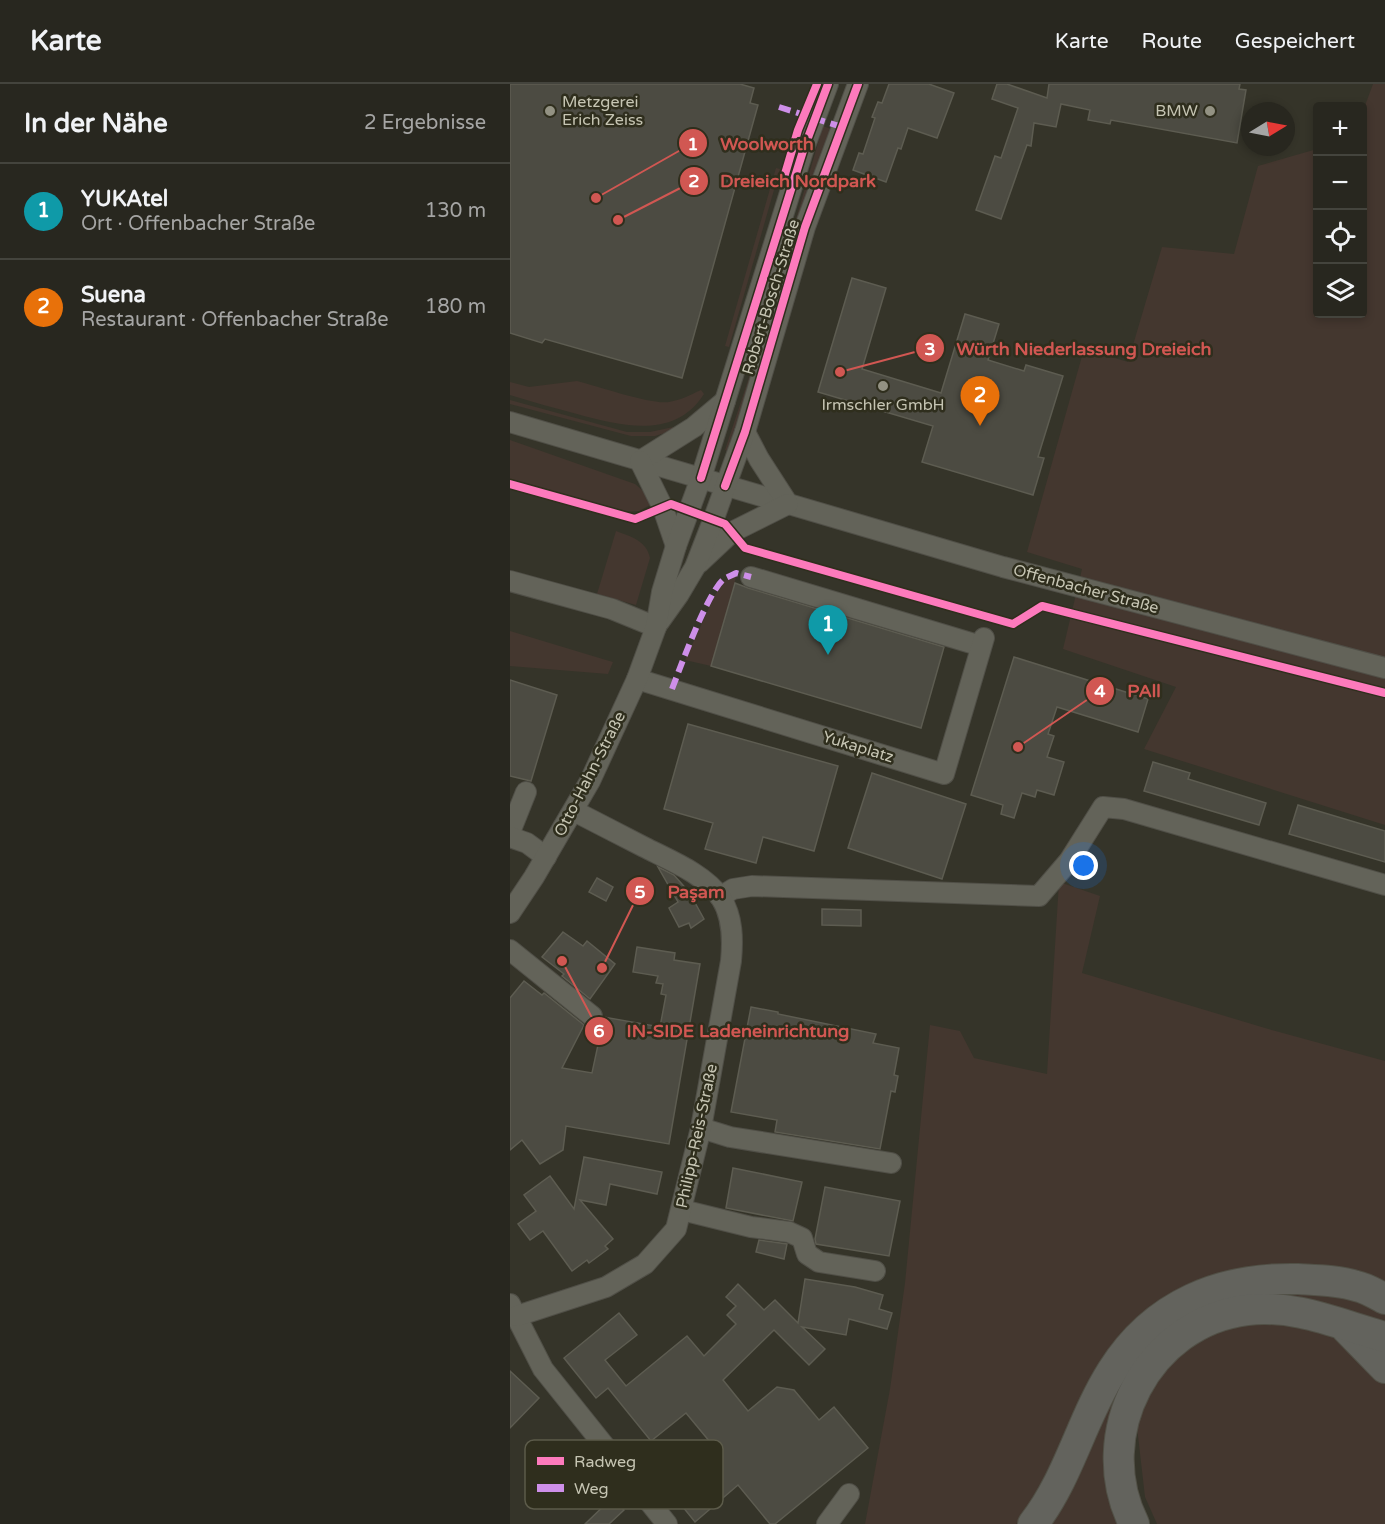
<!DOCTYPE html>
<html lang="de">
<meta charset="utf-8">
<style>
:root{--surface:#28271f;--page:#34332c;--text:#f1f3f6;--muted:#a5a5a4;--line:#44443d;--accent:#d6ab8b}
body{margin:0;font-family:"Varela Round",sans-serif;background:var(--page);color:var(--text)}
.controls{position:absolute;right:18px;top:18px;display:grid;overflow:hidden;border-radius:6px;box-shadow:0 3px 9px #0003}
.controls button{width:54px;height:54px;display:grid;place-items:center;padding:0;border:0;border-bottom:2px solid var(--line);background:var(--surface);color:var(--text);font:30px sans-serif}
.compass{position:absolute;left:731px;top:18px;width:54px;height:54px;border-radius:50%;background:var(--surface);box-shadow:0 3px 9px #0003;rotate:80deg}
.you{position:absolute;left:574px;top:782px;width:21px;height:21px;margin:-15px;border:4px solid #fff;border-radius:50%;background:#1a73e8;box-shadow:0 0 0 9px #1a73e833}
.badge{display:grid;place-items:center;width:39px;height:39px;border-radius:50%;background:var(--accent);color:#fff;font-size:20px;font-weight:700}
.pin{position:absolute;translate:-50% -50px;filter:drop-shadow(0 2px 3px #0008)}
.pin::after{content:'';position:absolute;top:32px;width:21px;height:18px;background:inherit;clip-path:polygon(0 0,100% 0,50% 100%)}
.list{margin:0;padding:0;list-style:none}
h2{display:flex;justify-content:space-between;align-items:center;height:78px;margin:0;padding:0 24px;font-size:26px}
h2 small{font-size:20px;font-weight:400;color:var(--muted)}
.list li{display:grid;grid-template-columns:39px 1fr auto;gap:18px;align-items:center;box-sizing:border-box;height:96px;padding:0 24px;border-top:2px solid var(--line)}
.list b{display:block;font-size:22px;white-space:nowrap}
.list p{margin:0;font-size:20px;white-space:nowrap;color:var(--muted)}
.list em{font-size:20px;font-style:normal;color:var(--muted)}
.icon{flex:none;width:33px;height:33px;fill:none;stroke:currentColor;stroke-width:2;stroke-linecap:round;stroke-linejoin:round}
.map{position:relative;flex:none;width:875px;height:1440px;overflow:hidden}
header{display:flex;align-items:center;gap:36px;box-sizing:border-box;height:84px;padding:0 30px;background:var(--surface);border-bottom:2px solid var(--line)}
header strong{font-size:28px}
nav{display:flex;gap:33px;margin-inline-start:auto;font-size:21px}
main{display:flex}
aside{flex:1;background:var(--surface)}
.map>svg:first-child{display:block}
</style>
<header>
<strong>Karte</strong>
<nav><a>Karte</a><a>Route</a><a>Gespeichert</a></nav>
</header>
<main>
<aside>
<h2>In der Nähe<small>2 Ergebnisse</small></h2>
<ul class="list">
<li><span class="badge" style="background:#0f9aa8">1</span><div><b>YUKAtel</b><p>Ort · Offenbacher Straße</p></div><em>130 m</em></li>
<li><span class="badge" style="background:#e8710a">2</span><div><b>Suena</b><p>Restaurant · Offenbacher Straße</p></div><em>180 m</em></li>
</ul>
</aside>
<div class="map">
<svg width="875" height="1440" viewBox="0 0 875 1440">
<rect width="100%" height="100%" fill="#353429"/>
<g fill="#44372f">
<path d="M 863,0 L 875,0 L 875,741 L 634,665 L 666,603 L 553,565 L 572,485 L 517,468 L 574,265 L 618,278 L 652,163 L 724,170 L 748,82 L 807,65 L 808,230 L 852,230 L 853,27 Z"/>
<path d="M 313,42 L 321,45 L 299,103 L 222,368 L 215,366 L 247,269 Z"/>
<path d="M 266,84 L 270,85 L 219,263 L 215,262 Z"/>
<path d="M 67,297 C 87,302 142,321 159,318 C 171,316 180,311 191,306 L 194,310 C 165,356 111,342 67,330 C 45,324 22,318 0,311 L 0,298 L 19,303 Z"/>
<path d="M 0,316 L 117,348 L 140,348 L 168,342 L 158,348 L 145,352 L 121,352 L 0,320 Z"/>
<path d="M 0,356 L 125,400 L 132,406 L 142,420 L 129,427 L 112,428 L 0,396 Z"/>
<path d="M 106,447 C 120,452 137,457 140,474 L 126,521 L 87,510 Z"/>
<path d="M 227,490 L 201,582 L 175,576 L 205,511 L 214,497 Z"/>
<path d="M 0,547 L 96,576 L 103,578 L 98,590 L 0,582 Z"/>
<path d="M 549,798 L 590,812 L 572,889 L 755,944 L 875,977 L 875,1440 L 647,1440 L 635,1413 L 627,1343 L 616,1440 L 540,1440 L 512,1435 L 506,1440 L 355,1440 L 380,1305 L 395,1199 L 420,941 L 450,947 L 464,974 L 537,990 Z"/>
</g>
<g fill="#4c4b42" stroke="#5d5c51" stroke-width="1.5">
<path d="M 0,0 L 230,0 L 244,4 L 240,19 L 248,21 L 172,294 L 35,255 L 32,259 L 0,249 Z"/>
<path d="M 379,0 L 419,0 L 444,9 L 427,54 L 398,44 L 391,65 L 388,64 L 376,98 L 343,86 L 349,69 L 353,70 L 365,34 L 362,33 L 368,18 L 372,19 Z"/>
<path d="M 487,0 L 497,0 L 537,14 L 539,0 L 730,0 L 729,5 L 736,6 L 727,59 L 601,36 L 600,40 L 578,36 L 580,26 L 551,20 L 546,43 L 524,39 L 521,62 L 517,61 L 491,135 L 466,126 L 485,72 L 491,74 L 508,24 L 482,15 Z"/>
<path d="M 342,194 L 376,204 L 352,285 L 431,309 L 455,230 L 489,240 L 478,276 L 514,287 L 516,281 L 553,292 L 528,373 L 534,374 L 523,411 L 412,378 L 423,342 L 308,308 Z"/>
<path d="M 225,499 L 238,504 L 434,563 L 411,644 L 201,582 Z"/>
<path d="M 504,573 L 638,615 L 628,648 L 547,623 L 538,650 L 544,652 L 537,673 L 554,678 L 544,711 L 527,706 L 525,713 L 512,709 L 504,734 L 491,730 L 493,721 L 461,711 Z"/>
<path d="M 0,596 L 47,611 L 21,697 L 0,692 Z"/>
<path d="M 178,640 L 328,682 L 304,767 L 253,753 L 246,779 L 195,765 L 203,739 L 154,725 Z"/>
<path d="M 643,678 L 680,689 L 678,695 L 756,719 L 749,741 L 634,707 Z"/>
<path d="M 362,689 L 456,720 L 432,795 L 338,764 Z"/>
<path d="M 788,721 L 875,747 L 875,778 L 779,750 Z"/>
<path d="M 148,783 L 164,791 L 179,808 L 194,835 L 181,844 L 179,839 L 169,843 L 159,824 L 168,818 Z"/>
<path d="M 87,794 L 103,803 L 96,817 L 79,808 Z"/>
<path d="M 312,825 L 351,826 L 351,842 L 312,841 Z"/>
<path d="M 53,848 L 73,862 L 77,857 L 105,880 L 80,915 L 52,892 L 54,890 L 32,873 Z"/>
<path d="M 127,863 L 165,869 L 164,876 L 190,880 L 159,1060 L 56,1042 L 53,1066 L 30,1080 L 12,1056 L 0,1066 L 0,914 L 14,897 L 32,911 L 34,909 L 74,941 L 52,984 L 82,989 L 94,933 L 150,943 L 156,911 L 151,910 L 153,900 L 146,899 L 148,892 L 123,888 Z"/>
<path d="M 241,923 L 268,928 L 268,930 L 366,950 L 363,959 L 389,964 L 384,991 L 388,992 L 385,1008 L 381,1007 L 370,1065 L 265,1048 L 267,1036 L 221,1028 Z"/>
<path d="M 74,1073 L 152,1088 L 147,1110 L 100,1100 L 96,1121 L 70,1116 L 103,1155 L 95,1162 L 98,1165 L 79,1179 L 77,1176 L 62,1187 L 33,1147 L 20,1156 L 8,1140 L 26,1127 L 14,1111 L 40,1092 L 64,1125 Z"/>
<path d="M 223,1084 L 292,1098 L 283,1137 L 216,1124 Z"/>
<path d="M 315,1103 L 390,1117 L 379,1172 L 306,1160 L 305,1155 Z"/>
<path d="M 249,1156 L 277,1160 L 274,1175 L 246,1168 Z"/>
<path d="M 295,1195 L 345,1203 L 373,1211 L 369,1225 L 382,1229 L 377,1245 L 339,1235 L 336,1251 L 292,1243 L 315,1265 L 299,1281 L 264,1246 L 213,1296 L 238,1327 L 267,1303 L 284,1306 L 309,1336 L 324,1323 L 358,1364 L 265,1440 L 260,1440 L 228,1401 L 185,1438 L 156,1402 L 200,1367 L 196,1362 L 200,1358 L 176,1329 L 141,1357 L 98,1304 L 86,1314 L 54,1274 L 109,1229 L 127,1251 L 95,1276 L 116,1302 L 177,1252 L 194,1272 L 226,1240 L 217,1231 L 226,1222 L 216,1213 L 228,1200 L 254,1226 L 265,1216 L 288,1239 Z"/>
<path d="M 0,1287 L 29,1314 L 0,1344 Z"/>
<path d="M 102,1414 L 114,1426 L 99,1440 L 75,1440 Z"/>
</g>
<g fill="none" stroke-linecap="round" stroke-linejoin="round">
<g stroke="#504f47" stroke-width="22">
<g id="minor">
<path d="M 0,338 L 493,483 L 875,584"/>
<path d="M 235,348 L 249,375 L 278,420"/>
<path d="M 130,377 L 184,343 L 215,317"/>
<path d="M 130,377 L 153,424 L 166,462"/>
<path d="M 189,479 L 222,448 L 278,420"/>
<path d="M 241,493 L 471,562"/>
<path d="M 0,497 L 102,525 L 146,543"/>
<path d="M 149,538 L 169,510 L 185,483 L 204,434 L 235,348 L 295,143 L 348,0"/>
<path d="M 127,595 L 434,690 L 474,554"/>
<path d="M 0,748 L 16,708"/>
<path d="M 0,753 L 17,759 L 36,773"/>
<path d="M 210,813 L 223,805 L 242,802 L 529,812 L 559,777 L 593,723 L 614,725 L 875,801"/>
<path d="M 0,829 L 24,793 L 80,697 L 127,595 L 146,543 L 152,508 L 166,462 L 191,394 L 293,67 L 318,0"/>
<path d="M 0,866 L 82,932"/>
<path d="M 191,1044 L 220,1053 L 381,1079"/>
<path d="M 172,1126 L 241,1143 L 279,1148 L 292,1154 L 297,1170 L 309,1178 L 365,1187"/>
<path d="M 0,1220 L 33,1285 L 157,1440"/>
<path d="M 7,1232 L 96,1203 L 135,1180 L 166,1145 L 191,1044 L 221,877 C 223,856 223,833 211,814 C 195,790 159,776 134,763 C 111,751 87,739 64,727"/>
<path d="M 317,1440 L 339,1410"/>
</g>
</g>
<g stroke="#515046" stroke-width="32">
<g id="highway">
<path d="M 836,1244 L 875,1284"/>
<path d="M 523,1440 C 559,1394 571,1336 602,1287 C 644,1220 711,1193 788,1195 C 807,1196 828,1196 846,1202 C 856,1204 866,1210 875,1215"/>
<path d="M 624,1440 C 579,1350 638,1238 737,1226 C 786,1220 830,1241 875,1253"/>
</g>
</g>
<use href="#minor" stroke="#636359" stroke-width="20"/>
<use href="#highway" stroke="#63635d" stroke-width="30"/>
<g stroke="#ce8fe9" stroke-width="6" stroke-dasharray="12 6" stroke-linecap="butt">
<path d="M 269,23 L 332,43"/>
<path d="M 162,605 C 170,584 198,507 214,495 C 217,493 223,491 226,489 L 241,493"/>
</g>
<g stroke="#2f2e1d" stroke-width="11">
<g id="cycleway">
<path d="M 275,90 L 288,46 L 307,0"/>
<path d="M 191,394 L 293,67 L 318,0"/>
<path d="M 0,400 L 125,435 L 161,420 L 215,440 L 235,464 L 503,540 L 532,522 L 875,609"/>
<path d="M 215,402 L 235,348 L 295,143 L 348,0"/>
</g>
</g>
<use href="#cycleway" stroke="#fd7abc" stroke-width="8"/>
</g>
<g fill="#939283" stroke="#2f2e1d" stroke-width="2">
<circle cx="40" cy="27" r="6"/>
<circle cx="700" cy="27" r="6"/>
<circle cx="373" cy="302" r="6"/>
</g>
<g text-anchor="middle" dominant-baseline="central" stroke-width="5" stroke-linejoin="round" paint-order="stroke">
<g font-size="16" fill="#c6c5b3" stroke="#2f2e1d" text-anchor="start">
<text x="52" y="18">Metzgerei<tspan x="52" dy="18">Erich Zeiss</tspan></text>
<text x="688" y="27" text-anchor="end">BMW</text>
<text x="373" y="321" text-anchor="middle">Irmschler GmbH</text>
</g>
<g font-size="16" fill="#c6c5b3" stroke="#2f2e1d">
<text transform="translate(261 213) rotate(-73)">Robert-Bosch-Straße</text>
<text transform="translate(576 505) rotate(15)">Offenbacher Straße</text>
<text transform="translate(348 663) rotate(17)">Yukaplatz</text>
<text transform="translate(80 690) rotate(-63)">Otto-Hahn-Straße</text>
<text transform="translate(187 1052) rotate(-78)">Philipp-Reis-Straße</text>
</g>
</g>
<rect x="15" y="1356" width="198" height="69" rx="9" fill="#2f2e1d" stroke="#5c5b4a" stroke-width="1.5"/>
<rect x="27" y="1373" width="27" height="8" fill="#fd7abc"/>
<rect x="27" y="1400" width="27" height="8" fill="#ce8fe9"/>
<g font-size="16" fill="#c6c5b3">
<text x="64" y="1383">Radweg</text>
<text x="64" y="1410">Weg</text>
</g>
<path fill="none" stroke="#d15752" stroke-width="2" d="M86 114L183 59M108 136L184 97M330 288L420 264M508 663L590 607M92 884L130 807M52 877L89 947"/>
<g fill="#d15752" stroke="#2f2e1d" stroke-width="2">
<circle cx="86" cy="114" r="6"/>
<circle cx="108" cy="136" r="6"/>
<circle cx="330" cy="288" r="6"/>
<circle cx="508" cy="663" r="6"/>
<circle cx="92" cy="884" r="6"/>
<circle cx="52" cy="877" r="6"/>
<circle cx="183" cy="59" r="15"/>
<circle cx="184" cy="97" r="15"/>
<circle cx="420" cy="264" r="15"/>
<circle cx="590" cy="607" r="15"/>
<circle cx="130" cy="807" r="15"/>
<circle cx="89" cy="947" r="15"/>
</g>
<g font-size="18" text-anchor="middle" font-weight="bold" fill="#fff">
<text x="183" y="66">1</text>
<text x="184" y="103">2</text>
<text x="420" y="271">3</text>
<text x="590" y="613">4</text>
<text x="130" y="814">5</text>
<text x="89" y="953">6</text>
</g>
<g font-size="18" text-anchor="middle" font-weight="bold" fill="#d15752" stroke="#2f2e1d" stroke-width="5" stroke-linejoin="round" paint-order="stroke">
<text x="257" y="66">Woolworth</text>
<text x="288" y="103">Dreieich Nordpark</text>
<text x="574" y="271">Würth Niederlassung Dreieich</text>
<text x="634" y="613">PAll</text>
<text x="186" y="814">Paşam</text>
<text x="228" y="953">IN-SIDE Ladeneinrichtung</text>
</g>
</svg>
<div class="controls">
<button>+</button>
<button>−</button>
<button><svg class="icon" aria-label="locate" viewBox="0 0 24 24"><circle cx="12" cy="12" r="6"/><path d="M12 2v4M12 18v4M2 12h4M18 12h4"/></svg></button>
<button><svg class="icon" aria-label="layers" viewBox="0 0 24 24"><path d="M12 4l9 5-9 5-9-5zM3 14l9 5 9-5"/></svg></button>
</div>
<svg class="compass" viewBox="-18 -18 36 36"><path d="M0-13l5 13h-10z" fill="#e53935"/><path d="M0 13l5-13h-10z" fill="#a5a5a4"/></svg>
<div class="you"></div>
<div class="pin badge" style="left:318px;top:571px;background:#0f9aa8">1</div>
<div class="pin badge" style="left:470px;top:342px;background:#e8710a">2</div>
</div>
</main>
